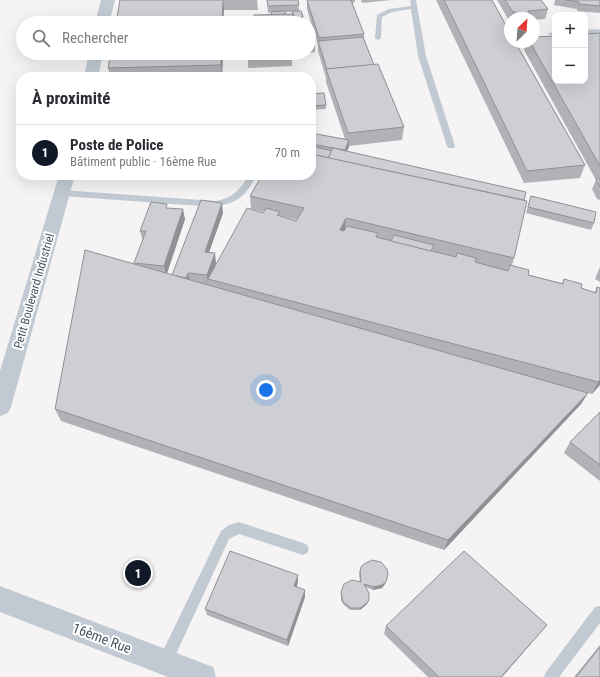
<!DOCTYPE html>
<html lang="fr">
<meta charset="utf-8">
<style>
:root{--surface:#fff;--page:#f2f2f3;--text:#2b2b33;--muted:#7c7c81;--line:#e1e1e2;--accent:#111827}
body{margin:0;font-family:"Roboto Condensed",sans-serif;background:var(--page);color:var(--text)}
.controls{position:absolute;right:12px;top:12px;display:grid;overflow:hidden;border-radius:8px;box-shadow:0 4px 16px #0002}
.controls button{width:36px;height:36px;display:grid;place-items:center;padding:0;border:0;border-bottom:1px solid var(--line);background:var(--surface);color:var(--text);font:20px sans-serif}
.compass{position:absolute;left:504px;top:12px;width:36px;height:36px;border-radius:50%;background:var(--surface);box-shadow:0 4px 16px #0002;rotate:25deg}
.you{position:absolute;left:266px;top:390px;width:14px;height:14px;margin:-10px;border:3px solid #fff;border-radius:50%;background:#1a73e8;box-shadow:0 0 0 6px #1a73e833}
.badge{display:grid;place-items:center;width:26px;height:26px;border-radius:50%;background:var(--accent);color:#fff;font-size:13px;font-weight:700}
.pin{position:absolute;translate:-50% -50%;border:2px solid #fff;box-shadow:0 1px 4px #0006}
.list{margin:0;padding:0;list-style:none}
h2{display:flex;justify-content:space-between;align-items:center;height:52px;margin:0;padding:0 16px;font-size:17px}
h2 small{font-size:13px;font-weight:400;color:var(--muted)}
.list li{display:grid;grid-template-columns:26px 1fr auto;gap:12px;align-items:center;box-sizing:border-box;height:56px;padding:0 16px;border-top:1px solid var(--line)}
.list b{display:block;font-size:15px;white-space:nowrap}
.list p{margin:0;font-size:13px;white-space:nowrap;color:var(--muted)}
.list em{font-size:13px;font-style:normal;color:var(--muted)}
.icon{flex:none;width:22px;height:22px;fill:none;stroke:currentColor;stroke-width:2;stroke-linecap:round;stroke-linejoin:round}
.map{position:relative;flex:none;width:600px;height:677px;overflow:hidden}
.search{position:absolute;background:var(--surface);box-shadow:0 4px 16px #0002;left:16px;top:16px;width:300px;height:44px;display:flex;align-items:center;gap:10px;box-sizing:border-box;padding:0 14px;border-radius:22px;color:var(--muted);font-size:15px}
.panel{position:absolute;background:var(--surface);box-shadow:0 4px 16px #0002;left:16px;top:72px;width:300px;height:108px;border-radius:16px}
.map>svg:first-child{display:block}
</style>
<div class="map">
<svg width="600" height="677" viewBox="0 0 600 677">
<rect width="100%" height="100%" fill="#f5f3f3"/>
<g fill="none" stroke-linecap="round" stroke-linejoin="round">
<g fill="#c1cad2" fill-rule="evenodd">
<path d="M 410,0 L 416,0 L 426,56 L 455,146 L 454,148 L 448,148 L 447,146 L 418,56 L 411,9 L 392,12 L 382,17 L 381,38 L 378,40 L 375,38 L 377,15 L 389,9 L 411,6 Z"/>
<path d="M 600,29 L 600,33 L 585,34 L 585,30 Z"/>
<path d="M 555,32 L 555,36 L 548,34 L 549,33 Z"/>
<path d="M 249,175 L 257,175 C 245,196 240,202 215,207 L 62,196 L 58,193 L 62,190 L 215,201 C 233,198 240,190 249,175 Z"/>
<path d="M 239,522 L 303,543 L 307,545 L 309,549 L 307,553 L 303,555 L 239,534 L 229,539 L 170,667 L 165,669 L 160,667 L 158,662 L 160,657 L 221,531 L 229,525 Z"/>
<path d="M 600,606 L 600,623 L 559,677 L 544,677 L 546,672 L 595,607 Z"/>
</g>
<g fill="#c1cad2" fill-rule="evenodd">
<path d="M 101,0 L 115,0 L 109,23 L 95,23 Z"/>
<path d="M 89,53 L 103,53 L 98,77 L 84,77 Z"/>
<path d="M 59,175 L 75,175 L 11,407 L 8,413 L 0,416 L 0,371 Z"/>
<path d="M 0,586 L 213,667 L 216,677 L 168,677 L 0,612 Z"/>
</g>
</g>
<g fill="#b0b2b7" fill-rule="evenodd">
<path d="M 120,0 L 257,0 L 258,10 L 224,10 L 223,23 L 116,23 Z"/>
<path d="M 267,0 L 298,0 L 299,11 L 303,17 L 303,21 L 295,22 L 294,19 L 271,15 L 271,12 L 268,13 ZM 285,12 L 292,12 L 292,14 L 286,14 Z"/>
<path d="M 307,0 L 355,0 L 355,2 L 352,3 L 364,34 L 364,39 L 374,65 L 404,127 L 402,140 L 349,146 L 347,151 L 524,200 L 514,258 L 512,265 L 528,275 L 562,283 L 564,279 L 581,288 L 595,292 L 597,287 L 600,385 L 592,394 L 588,393 L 581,404 L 444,550 L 61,421 L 55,409 L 135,264 L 134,263 L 143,241 L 140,231 L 168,208 L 185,219 L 167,274 L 172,275 L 223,213 L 209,252 L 216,263 L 215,266 L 264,212 L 251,209 L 250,196 L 311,175 L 311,133 L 345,139 L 326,82 L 326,78 L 318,51 L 318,45 L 314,31 L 315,42 L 315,52 L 309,53 L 309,29 L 313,29 L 307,9 ZM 280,216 L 297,220 L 296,221 Z"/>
<path d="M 361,0 L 391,0 L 362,3 Z"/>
<path d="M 436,0 L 492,0 L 585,165 L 580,178 L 524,183 Z"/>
<path d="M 497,0 L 541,0 L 548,9 L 545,19 L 534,20 L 538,26 L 535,36 L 534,36 L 534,18 L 510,18 L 510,22 Z"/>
<path d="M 555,0 L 600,0 L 600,13 L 577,11 L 577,9 L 554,5 Z"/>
<path d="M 600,33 L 600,200 L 597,199 L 592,189 L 596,180 L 524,50 L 527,42 L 534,42 Z"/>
<path d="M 111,53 L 223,53 L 222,77 L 110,77 L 108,68 Z"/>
<path d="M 248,53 L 306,53 L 292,54 L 292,66 L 248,68 Z"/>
<path d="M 311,94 L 326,105 L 326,109 L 311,110 Z"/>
<path d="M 531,196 L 594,223 L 591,230 L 526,213 Z"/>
<path d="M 600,267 L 600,282 L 595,279 Z"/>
<path d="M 600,412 L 600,481 L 564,453 L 570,442 Z"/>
<path d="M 360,571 L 388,574 L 385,584 L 382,588 L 373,590 L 366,587 L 369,598 L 367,604 L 360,610 L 350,610 L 343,604 L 341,600 L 341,592 L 360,582 L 359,574 Z"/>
<path d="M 298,582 L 297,587 L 305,597 L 288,646 L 207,615 L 205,609 Z"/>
<path d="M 547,625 L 502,677 L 428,677 L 384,634 L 386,626 Z"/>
<path d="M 600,645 L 600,677 L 574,677 Z"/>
</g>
<g fill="#909195">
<path d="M 223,0 L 224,10 L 223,23 L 222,23 Z"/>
<path d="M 221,53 L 223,53 L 222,77 L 221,65 Z"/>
<path d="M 349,140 L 349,147 L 344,157 L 345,150 Z"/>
<path d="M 222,203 L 223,213 L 206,261 L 205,252 Z"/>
<path d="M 183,209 L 185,219 L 166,276 L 164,266 Z"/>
<path d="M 346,218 L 345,231 L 340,230 Z"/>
<path d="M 215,253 L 216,263 L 210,280 L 208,279 L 208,285 L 207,275 Z"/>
<path d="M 188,273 L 190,283 L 188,288 L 186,278 Z"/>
<path d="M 600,380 L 600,385 L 592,394 L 598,382 Z"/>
<path d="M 588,393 L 581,404 L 444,550 L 448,540 Z"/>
<path d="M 298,575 L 298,582 L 294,593 L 294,586 Z"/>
<path d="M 386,582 L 385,584 L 382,588 L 373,590 L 374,587 Z"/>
<path d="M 305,590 L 305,597 L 288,646 L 287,640 Z"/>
<path d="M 369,598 L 367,604 L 360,610 L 360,608 Z"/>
<path d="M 547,625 L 502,677 L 501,677 Z"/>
</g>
<g fill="#cdcfd5" stroke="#909195">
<path d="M 120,0 L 223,0 L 222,23 L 116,23 Z"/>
<path d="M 267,0 L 298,0 L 299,5 L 268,6 Z"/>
<path d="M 307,0 L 351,0 L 364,34 L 319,38 Z"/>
<path d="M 444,0 L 492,0 L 510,33 L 510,42 L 515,42 L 585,165 L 527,171 Z"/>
<path d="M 505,0 L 541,0 L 548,9 L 528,11 L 533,18 L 519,18 L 515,12 L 513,12 Z"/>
<path d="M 566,0 L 600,0 L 600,6 L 579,4 L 579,2 Z"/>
<path d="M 285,11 L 286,14 L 271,15 L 271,12 Z"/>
<path d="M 292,11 L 301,11 L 303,17 L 295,18 Z"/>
<path d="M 293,14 L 294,23 L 255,23 L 254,15 Z"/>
<path d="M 534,20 L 538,26 L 534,26 Z"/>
<path d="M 309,29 L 313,29 L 315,42 L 309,43 Z"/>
<path d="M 600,33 L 600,166 L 530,42 L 534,42 L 534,37 L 555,36 L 555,81 L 585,81 L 585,34 Z"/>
<path d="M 363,37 L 374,65 L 327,69 L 318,41 Z"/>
<path d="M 111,53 L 221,53 L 221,65 L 108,68 Z"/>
<path d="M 248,53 L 292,53 L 292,56 L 248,58 Z"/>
<path d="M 378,64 L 404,127 L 348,133 L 326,69 Z"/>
<rect x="253" y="76" width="23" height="1"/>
<path d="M 324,93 L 326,105 L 311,106 L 311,94 Z"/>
<path d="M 311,133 L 349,140 L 345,150 L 311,144 Z"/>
<path d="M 311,146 L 332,151 L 328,158 L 311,154 Z"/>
<path d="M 333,148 L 526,192 L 524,200 L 328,158 Z"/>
<path d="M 311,154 L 527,201 L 514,258 L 346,218 L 340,230 L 344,231 L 347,226 L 378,233 L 376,237 L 456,257 L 457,253 L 476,258 L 475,262 L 508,271 L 510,265 L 529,270 L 528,275 L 563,284 L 564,279 L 582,284 L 581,288 L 596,293 L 597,287 L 600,288 L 600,380 L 598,382 L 208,279 L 247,208 L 263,213 L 266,208 L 280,212 L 277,215 L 296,221 L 304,208 L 250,196 L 262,175 L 311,175 Z"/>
<path d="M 596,179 L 600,179 L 600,187 Z"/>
<path d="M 531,196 L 596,212 L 594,223 L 528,207 Z"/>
<path d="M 201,200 L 222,203 L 205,252 L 215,253 L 207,275 L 188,273 L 186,278 L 172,275 Z"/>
<path d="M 151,202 L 167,204 L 166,208 L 183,209 L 164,266 L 134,263 L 146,231 L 140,231 Z"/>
<path d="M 394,235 L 434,245 L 431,251 L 391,241 Z"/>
<path d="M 85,250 L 588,393 L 448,540 L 55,409 Z"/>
<path d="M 600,412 L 600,465 L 570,442 Z"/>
<path d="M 230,551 L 298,575 L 294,586 L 305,590 L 287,640 L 205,609 Z"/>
<path d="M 464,551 L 547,625 L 501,677 L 439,677 L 386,626 Z"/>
<path d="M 372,560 L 381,562 L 387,569 L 388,574 L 386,582 L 382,585 L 374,587 L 364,584 L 369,593 L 369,598 L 368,602 L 360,608 L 351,608 L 343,602 L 341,592 L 344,584 L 352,580 L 361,582 L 360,571 L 361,567 L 364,564 Z"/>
<path d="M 600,647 L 600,677 L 576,677 Z"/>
</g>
<g text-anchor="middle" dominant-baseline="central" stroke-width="4" stroke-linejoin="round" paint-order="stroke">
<g font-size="12" fill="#4a5661" stroke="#fff">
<text transform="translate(34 291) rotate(-74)">Petit Boulevard Industriel</text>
</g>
<g font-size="14" fill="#4a5661" stroke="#fff">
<text transform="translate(102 638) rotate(21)">16ème Rue</text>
</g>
</g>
</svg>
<div class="controls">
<button>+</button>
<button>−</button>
</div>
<svg class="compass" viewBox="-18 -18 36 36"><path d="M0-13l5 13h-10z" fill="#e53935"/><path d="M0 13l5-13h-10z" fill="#7c7c81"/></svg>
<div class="you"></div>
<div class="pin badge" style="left:138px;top:573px">1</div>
<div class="search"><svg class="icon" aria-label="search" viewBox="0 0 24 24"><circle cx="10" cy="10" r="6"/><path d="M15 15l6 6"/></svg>Rechercher</div>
<section class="panel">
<h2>À proximité<small></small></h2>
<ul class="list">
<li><span class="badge">1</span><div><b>Poste de Police</b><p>Bâtiment public · 16ème Rue</p></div><em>70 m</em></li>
</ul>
</section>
</div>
